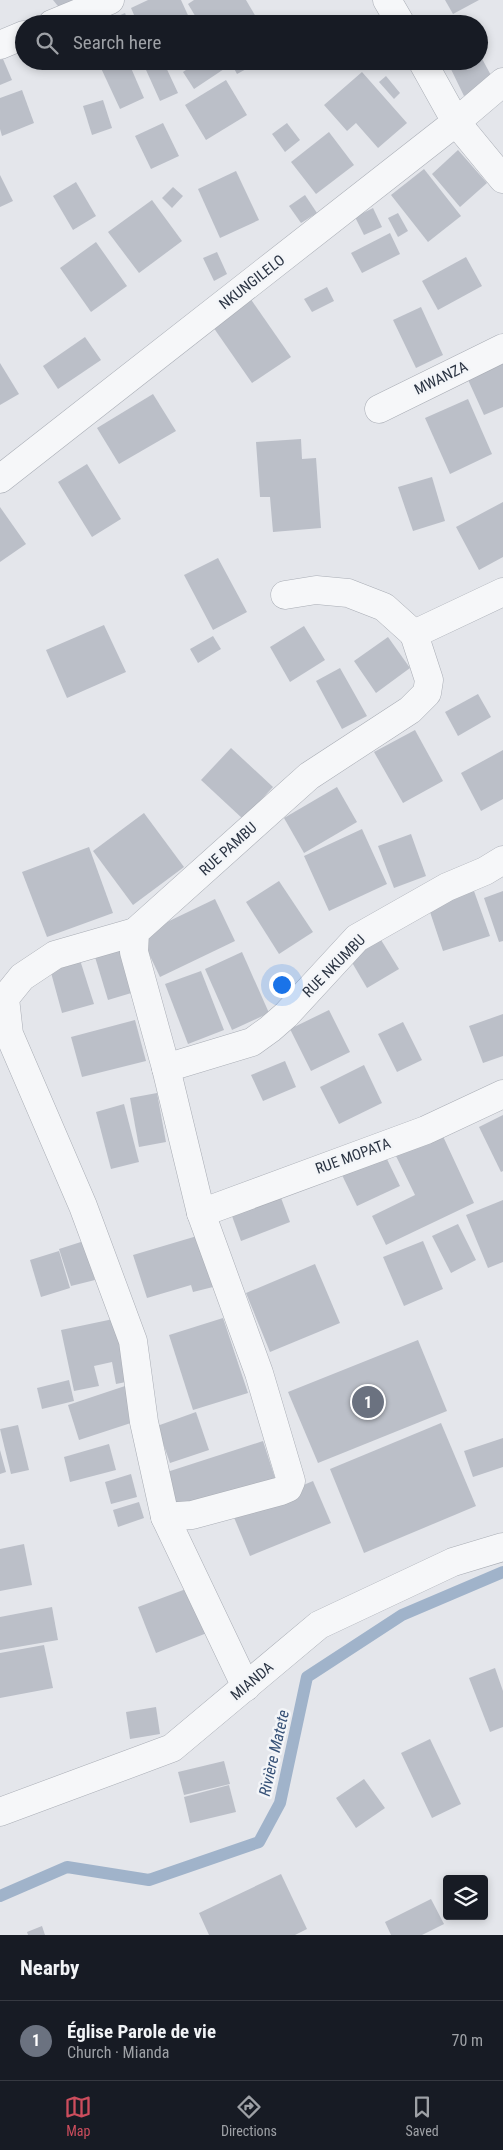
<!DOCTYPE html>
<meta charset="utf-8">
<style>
:root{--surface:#171b24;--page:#20242c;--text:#f1f3f6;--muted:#9ea1a6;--line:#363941;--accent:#cc4d5d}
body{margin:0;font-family:"Roboto Condensed",sans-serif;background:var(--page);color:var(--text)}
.controls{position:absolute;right:15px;bottom:15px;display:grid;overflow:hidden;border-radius:5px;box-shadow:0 2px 8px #0003}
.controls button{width:45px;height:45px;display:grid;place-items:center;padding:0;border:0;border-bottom:1px solid var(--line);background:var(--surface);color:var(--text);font:25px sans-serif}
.you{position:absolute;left:281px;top:984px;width:18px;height:18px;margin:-12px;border:4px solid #fff;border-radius:50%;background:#1a73e8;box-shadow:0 0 0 8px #1a73e833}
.badge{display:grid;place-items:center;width:32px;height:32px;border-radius:50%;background:var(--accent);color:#fff;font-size:16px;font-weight:700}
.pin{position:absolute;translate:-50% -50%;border:2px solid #fff;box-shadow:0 1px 5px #0006}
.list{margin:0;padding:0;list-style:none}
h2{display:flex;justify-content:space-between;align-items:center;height:65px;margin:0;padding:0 20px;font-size:21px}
h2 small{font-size:16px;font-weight:400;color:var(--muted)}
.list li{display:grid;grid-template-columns:32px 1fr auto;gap:15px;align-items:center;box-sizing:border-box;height:80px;padding:0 20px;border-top:1px solid var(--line)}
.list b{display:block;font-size:19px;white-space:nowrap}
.list p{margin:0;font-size:16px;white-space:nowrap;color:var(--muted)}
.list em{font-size:16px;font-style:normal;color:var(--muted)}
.icon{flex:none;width:28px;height:28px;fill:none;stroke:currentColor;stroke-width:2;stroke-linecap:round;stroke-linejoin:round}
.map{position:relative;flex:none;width:503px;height:1935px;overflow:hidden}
.search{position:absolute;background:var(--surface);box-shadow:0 2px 8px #0003;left:15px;right:15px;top:15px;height:55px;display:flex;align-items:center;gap:12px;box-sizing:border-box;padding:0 18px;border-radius:28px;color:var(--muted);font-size:19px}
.sheet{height:145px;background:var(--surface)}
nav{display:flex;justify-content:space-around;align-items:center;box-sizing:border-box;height:70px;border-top:1px solid var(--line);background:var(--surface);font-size:14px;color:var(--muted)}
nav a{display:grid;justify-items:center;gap:2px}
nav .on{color:var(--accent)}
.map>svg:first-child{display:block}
</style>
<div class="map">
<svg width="503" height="1935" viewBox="0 0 503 1935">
<rect width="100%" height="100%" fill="#e4e6eb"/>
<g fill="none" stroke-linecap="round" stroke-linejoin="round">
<path stroke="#a0b3ca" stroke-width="12" d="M 0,1896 L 67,1867 L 149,1880 L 259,1842 L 280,1803 L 307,1677 L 402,1615 L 503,1572"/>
</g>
<g fill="#bbbfc8">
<path d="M 53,0 L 74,0 L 62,11 Z"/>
<path d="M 148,0 L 181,0 L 192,24 L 138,24 L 131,8 Z"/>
<path d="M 194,0 L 246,0 L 256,17 L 244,24 L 200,24 L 188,4 Z"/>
<path d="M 445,0 L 479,0 L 453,14 Z"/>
<path d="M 125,13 L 129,24 L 99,24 Z"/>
<path d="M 264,15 L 270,24 L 249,24 Z"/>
<path d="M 479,53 L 494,81 L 464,96 L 447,61 L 479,61 Z"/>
<path d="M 3,59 L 12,80 L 0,85 L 0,60 Z"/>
<path d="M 112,61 L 128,61 L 144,98 L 120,109 L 100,66 Z"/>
<path d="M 142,61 L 167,61 L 164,63 L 178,93 L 160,101 Z"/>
<path d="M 199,61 L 223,61 L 227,67 L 194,89 L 183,72 Z"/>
<path d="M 230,61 L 261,61 L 237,74 Z"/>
<path d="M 393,61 L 407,61 L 409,64 L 400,70 Z"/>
<path d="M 362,72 L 407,123 L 378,148 L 356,123 L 347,131 L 324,105 Z"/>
<path d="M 386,76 L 400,93 L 394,99 L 379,82 Z"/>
<path d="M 226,80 L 247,115 L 206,140 L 185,105 Z"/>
<path d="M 22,90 L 34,123 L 2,136 L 0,129 L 0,98 Z"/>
<path d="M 103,100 L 112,128 L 92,135 L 83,106 Z"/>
<path d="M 163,123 L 179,156 L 151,169 L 135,136 Z"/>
<path d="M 287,123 L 300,140 L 285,152 L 272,134 Z"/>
<path d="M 329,132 L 354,165 L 316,194 L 291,162 Z"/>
<path d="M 458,150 L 487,183 L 460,207 L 432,174 Z"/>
<path d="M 424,169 L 461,216 L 428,242 L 391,195 Z"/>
<path d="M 236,171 L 259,220 L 220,238 L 198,189 Z"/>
<path d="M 0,175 L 13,201 L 0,207 Z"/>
<path d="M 76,182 L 96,216 L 73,230 L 53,196 Z"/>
<path d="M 173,187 L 183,196 L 172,208 L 162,198 Z"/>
<path d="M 305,195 L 317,213 L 301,223 L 289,206 Z"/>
<path d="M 152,200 L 182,241 L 139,273 L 108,232 Z"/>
<path d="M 373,208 L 382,227 L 364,235 L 355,217 Z"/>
<path d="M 398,213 L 408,231 L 398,237 L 388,218 Z"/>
<path d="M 390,233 L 400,254 L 362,273 L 351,253 Z"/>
<path d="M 96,242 L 127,286 L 91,312 L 60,268 Z"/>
<path d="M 217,252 L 227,274 L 214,281 L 203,258 Z"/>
<path d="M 466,257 L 482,286 L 438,310 L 422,281 Z"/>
<path d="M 327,287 L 334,301 L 312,312 L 304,299 Z"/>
<path d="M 250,298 L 291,357 L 252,383 L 211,324 Z"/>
<path d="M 421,307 L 443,355 L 416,368 L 393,320 Z"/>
<path d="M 85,337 L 101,360 L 58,389 L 43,366 Z"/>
<path d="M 503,354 L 503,407 L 484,415 L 464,371 Z"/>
<path d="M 0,363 L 19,394 L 0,405 Z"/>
<path d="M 153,394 L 176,431 L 119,464 L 97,428 Z"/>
<path d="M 468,399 L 492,454 L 450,474 L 425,418 Z"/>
<path d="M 301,439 L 302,459 L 316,458 L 321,528 L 273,532 L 270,497 L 260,497 L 256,442 Z"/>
<path d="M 87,464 L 121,519 L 92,537 L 58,482 Z"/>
<path d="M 432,477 L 445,521 L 413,531 L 398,487 Z"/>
<path d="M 503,502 L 503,557 L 479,570 L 456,527 Z"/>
<path d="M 0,507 L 26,544 L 0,562 Z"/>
<path d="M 218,558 L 247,612 L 213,630 L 184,575 Z"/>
<path d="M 104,625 L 126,672 L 67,698 L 46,650 Z"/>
<path d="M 304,626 L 325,660 L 290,682 L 270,647 Z"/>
<path d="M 213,636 L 221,649 L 198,663 L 190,649 Z"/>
<path d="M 388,637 L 410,668 L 376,693 L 354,661 Z"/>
<path d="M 340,668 L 367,716 L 342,729 L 316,681 Z"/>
<path d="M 478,694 L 491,717 L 458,736 L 445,712 Z"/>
<path d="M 415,730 L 443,781 L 403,803 L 374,752 Z"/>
<path d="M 231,748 L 273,787 L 243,819 L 201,780 Z"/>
<path d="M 503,750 L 503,799 L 481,811 L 461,773 Z"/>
<path d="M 337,787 L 357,822 L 304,853 L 284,818 Z"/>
<path d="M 144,813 L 184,867 L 133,905 L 93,851 Z"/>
<path d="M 362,829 L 387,884 L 329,911 L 304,856 Z"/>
<path d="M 411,834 L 426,876 L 394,888 L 378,846 Z"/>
<path d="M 89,847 L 113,913 L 47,937 L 22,872 Z"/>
<path d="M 279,881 L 313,932 L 279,954 L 246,902 Z"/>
<path d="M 474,891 L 490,936 L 443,951 L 428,906 Z"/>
<path d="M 503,891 L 503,941 L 499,942 L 484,898 Z"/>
<path d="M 215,899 L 235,941 L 160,977 L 140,935 Z"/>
<path d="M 378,935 L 399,969 L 367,988 L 347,954 Z"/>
<path d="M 125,948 L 138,991 L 108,1000 L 95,957 Z"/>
<path d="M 242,952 L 269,1013 L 232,1030 L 205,969 Z"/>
<path d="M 80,960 L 94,1004 L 62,1013 L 50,969 Z"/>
<path d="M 201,971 L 224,1030 L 188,1044 L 165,984 Z"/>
<path d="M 329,1010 L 350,1052 L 311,1071 L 290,1029 Z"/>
<path d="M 503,1014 L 503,1056 L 483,1063 L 469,1026 Z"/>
<path d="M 135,1020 L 146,1061 L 82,1077 L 71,1037 Z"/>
<path d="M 403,1022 L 422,1060 L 397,1072 L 378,1034 Z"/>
<path d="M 285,1061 L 296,1087 L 263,1101 L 251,1075 Z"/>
<path d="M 364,1065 L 382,1103 L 339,1124 L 320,1087 Z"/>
<path d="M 157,1093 L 166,1142 L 139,1147 L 130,1098 Z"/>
<path d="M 124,1104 L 139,1162 L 111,1169 L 96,1112 Z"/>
<path d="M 503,1115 L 503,1171 L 501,1172 L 479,1127 Z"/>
<path d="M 441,1132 L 474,1203 L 386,1245 L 372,1216 L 415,1195 L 395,1154 Z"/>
<path d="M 384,1153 L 400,1186 L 357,1206 L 341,1173 Z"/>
<path d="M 277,1187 L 290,1222 L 241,1241 L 228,1205 Z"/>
<path d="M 503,1200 L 503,1262 L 488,1268 L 466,1215 Z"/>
<path d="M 458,1224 L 476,1260 L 451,1273 L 432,1236 Z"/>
<path d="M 197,1236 L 213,1287 L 193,1292 L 191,1285 L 147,1298 L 133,1255 Z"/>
<path d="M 84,1241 L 95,1280 L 71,1286 L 59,1249 Z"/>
<path d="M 423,1241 L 443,1289 L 404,1306 L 383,1257 Z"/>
<path d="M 59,1251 L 70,1288 L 41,1297 L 30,1260 Z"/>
<path d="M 315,1264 L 340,1323 L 270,1352 L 246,1293 Z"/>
<path d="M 118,1318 L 131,1381 L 116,1384 L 112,1362 L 94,1366 L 99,1386 L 74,1391 L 61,1330 Z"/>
<path d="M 223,1318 L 248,1393 L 193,1410 L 169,1335 Z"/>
<path d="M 418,1340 L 447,1411 L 318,1463 L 288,1392 Z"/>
<path d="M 69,1380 L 74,1401 L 42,1409 L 37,1388 Z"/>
<path d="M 125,1386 L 137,1421 L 79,1440 L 68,1405 Z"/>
<path d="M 196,1412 L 209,1450 L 170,1463 L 157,1426 Z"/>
<path d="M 441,1423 L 476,1506 L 364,1553 L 330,1469 Z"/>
<path d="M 18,1425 L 29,1470 L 11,1474 L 0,1429 Z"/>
<path d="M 503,1438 L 503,1467 L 473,1477 L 464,1451 Z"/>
<path d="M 263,1441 L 275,1478 L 178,1508 L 167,1472 Z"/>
<path d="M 109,1444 L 116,1470 L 70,1482 L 64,1457 Z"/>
<path d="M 0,1450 L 6,1472 L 0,1474 Z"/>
<path d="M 131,1474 L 137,1497 L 111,1504 L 105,1482 Z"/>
<path d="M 313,1481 L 331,1523 L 250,1556 L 233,1515 Z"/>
<path d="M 139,1502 L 144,1518 L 118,1527 L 113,1510 Z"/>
<path d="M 24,1544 L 32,1585 L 0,1591 L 0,1549 Z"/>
<path d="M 194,1586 L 212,1631 L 156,1653 L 138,1607 Z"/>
<path d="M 52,1607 L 58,1640 L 0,1650 L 0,1617 Z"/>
<path d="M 44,1645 L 53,1688 L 0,1698 L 0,1653 Z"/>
<path d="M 495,1668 L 503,1691 L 503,1727 L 490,1732 L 469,1678 Z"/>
<path d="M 156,1707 L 160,1734 L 130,1739 L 126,1712 Z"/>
<path d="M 430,1739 L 461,1804 L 432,1818 L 401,1753 Z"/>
<path d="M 224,1761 L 230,1784 L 184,1795 L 178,1772 Z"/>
<path d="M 364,1779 L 385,1808 L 356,1828 L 336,1798 Z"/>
<path d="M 229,1785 L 236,1812 L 190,1823 L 184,1797 Z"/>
<path d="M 281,1874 L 307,1929 L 295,1935 L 209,1935 L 199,1913 Z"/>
<path d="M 431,1899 L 444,1924 L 422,1935 L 391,1935 L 385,1922 Z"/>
<path d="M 42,1926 L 45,1935 L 28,1935 L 27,1932 Z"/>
</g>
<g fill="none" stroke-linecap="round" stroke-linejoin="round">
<g stroke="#a9adb5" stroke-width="29">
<g id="minor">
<path d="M 387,0 L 401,24"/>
<path d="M 52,24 L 110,0"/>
<path d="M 0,45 L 24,35"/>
<path d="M 422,61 L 456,122 L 503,179"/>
<path d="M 379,409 L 503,348"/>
<path d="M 0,479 L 456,122 L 503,82"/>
<path d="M 285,595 L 316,590 L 348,593 L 384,607 L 414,634"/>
<path d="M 135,932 L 55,955 L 22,977 L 5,998 L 9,1034 L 83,1206 L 133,1341 L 144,1422 L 165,1517 L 246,1687"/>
<path d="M 166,1068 L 252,1042 L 270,1029 L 286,1015 L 357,938 L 447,887 L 485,871 L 503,860"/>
<path d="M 201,1213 L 426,1130 L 503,1094"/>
<path d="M 165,1517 L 192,1515 L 281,1491 L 288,1488 L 291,1481 L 259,1373 L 201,1213 L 166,1068 L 134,952 L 135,932 L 309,776 L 410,710 L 427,693 L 429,680 L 414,634 L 503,592"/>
<path d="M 0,1812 L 172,1748 L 319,1625 L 453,1562 L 503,1547"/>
</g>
</g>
<use href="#minor" stroke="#f6f7f9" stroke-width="28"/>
</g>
<g text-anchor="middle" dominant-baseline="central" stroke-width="5" stroke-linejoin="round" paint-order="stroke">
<g font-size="15" fill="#2b3443" stroke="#f3f5f8">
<text transform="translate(252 282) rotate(-38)">NKUNGILELO</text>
<text transform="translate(441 378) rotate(-26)">MWANZA</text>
<text transform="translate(228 849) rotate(-42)">RUE PAMBU</text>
<text transform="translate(334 966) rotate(-45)">RUE NKUMBU</text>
<text transform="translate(353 1156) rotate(-20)">RUE MOPATA</text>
<text transform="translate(252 1681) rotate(-40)">MIANDA</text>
</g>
<g font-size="16" font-style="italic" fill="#365177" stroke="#f3f5f8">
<text transform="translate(274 1753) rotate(-77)">Rivière Matete</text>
</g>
</g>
</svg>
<div class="controls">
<button><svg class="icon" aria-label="layers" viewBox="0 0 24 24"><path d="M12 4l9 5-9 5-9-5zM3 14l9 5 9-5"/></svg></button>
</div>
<div class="you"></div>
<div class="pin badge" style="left:368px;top:1402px;background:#6b7280">1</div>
<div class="search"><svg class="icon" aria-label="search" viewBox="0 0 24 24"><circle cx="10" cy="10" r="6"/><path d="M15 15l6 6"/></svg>Search here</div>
</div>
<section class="sheet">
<h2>Nearby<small></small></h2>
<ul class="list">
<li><span class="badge" style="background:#6b7280">1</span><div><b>Église Parole de vie</b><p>Church · Mianda</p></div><em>70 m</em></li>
</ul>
</section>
<nav>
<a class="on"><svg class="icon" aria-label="map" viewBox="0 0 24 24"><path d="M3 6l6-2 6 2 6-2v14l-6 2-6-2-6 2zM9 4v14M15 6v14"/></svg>Map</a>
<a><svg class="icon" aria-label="directions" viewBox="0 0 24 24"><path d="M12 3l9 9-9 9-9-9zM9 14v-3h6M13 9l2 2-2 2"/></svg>Directions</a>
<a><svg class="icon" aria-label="saved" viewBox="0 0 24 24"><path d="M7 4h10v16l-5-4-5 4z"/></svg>Saved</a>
</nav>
